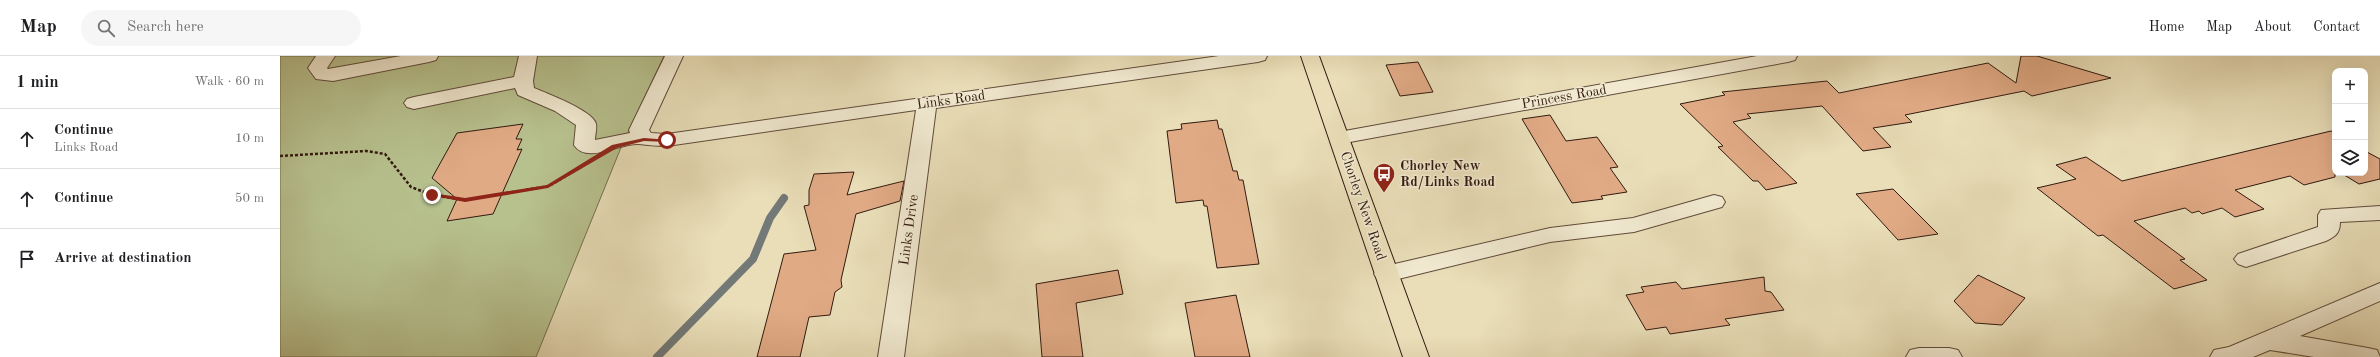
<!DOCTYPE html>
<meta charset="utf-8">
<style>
:root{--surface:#fff;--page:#f6f6f6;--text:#202124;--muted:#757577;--line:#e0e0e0}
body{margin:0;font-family:"Old Standard TT",serif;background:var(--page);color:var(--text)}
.controls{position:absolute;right:12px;top:12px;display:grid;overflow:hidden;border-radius:8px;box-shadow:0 4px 16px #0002}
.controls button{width:36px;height:36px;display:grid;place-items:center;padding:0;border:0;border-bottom:1px solid var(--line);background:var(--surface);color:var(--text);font:20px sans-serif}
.stop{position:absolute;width:12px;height:12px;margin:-9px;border:3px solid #8f2418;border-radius:50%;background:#fff}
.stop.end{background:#8f2418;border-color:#fff;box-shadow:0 1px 4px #0008}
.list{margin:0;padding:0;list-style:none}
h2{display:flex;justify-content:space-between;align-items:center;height:52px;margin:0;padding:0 16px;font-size:17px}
h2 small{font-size:13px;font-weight:400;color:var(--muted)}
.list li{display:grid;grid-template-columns:26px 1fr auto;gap:12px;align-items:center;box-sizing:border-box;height:60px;padding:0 16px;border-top:1px solid var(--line)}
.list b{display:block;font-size:15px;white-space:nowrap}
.list p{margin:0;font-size:13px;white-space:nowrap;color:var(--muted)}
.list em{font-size:13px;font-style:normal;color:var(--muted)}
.icon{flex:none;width:22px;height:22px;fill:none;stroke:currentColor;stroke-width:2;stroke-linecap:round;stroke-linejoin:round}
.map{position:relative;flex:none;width:2100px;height:301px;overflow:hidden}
header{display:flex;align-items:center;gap:24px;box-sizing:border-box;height:56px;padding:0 20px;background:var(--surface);border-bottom:1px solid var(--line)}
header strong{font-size:19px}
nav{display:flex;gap:22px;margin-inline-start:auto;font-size:14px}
.search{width:280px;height:36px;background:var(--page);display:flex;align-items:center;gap:10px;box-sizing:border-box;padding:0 14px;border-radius:22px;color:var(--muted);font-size:15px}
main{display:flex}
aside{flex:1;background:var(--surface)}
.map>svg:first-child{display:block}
</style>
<header>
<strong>Map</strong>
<div class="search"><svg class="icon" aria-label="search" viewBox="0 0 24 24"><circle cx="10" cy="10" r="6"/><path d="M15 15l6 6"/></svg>Search here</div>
<nav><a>Home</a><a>Map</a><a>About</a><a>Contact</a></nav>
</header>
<main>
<aside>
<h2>1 min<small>Walk · 60 m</small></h2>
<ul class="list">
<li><svg class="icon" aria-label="ahead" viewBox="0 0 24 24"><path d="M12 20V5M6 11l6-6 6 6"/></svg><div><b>Continue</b><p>Links Road</p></div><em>10 m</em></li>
<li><svg class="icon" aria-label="ahead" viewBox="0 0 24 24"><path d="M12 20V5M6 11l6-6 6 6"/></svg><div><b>Continue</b></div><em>50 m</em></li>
<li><svg class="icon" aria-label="arrive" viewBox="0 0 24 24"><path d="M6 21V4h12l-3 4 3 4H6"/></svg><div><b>Arrive at destination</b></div></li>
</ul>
</aside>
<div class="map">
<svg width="2100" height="301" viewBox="0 0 2100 301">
<rect width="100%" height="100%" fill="#e9deb8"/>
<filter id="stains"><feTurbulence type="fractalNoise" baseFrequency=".005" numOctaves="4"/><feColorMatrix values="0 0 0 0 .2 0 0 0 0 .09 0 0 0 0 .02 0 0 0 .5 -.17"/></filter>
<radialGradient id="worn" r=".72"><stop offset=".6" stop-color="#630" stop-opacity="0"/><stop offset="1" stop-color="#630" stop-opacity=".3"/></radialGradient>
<path fill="#b7c18e" stroke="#746e4f" d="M 0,0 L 384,0 L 342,89 L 256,301 L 0,301 Z"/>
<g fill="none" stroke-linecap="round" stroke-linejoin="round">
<path stroke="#737977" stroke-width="8" d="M 377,301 L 473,203 L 490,162 L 504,142"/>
</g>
<g fill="#e0aa85" stroke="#321a10">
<path d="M 1741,0 L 1757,0 L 1831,22 L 1752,40 L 1744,35 L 1625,59 L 1632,66 L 1593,72 L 1611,91 L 1583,95 L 1542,50 L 1467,58 L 1471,62 L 1453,66 L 1517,127 L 1486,134 L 1478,125 L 1473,125 L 1438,91 L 1443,90 L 1400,48 L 1445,39 L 1442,36 L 1547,25 L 1559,37 L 1708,7 L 1736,27 Z"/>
<path d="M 1138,6 L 1153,36 L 1120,40 L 1106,9 Z"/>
<path d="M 1270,59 L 1286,85 L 1317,81 L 1338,111 L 1330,112 L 1347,136 L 1321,140 L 1323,143 L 1292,147 L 1242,63 Z"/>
<path d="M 937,64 L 939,73 L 942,73 L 953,115 L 957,115 L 959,124 L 963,124 L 979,208 L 937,212 L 927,150 L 924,150 L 923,144 L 896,147 L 887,75 L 902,73 L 901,68 Z"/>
<path d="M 243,68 L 236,83 L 242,83 L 237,94 L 242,93 L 213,158 L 167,165 L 177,143 L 152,122 L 177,77 Z"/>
<path d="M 2051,75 L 2055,77 L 2055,121 L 2024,129 L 2010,120 L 1955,134 L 1984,153 L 1955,161 L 1942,152 L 1922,158 L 1919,155 L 1912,157 L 1905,152 L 1854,165 L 1905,203 L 1900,204 L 1927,224 L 1894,233 L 1823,179 L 1818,180 L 1757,132 L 1796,123 L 1776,109 L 1806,101 L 1842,125 Z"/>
<path d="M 2085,95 L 2100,103 L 2100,123 L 2079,128 L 2061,117 L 2085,117 Z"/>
<path d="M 574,116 L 567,139 L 624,125 L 620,145 L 576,158 L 561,224 L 562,231 L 555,236 L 550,259 L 529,261 L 520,301 L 477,301 L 504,198 L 536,194 L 524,150 L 529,149 L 529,134 L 534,118 Z"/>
<path d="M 1613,133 L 1658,178 L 1618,184 L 1576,138 Z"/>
<path d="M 838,214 L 843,238 L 796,247 L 803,301 L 762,301 L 756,228 Z"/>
<path d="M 1698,219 L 1745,242 L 1722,269 L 1695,267 L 1674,245 Z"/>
<path d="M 1484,221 L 1485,235 L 1491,236 L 1504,254 L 1445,263 L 1450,269 L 1390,278 L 1386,271 L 1366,274 L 1346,239 L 1364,236 L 1361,231 L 1396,226 L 1402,233 Z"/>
<path d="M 956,239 L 970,301 L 915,301 L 905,247 Z"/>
</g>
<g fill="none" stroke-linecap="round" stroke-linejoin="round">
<g stroke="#604b3a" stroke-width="2">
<g id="minor">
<path d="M 36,0 L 55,0 L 47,12 L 48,13 L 121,0 L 158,0 L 156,4 L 149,6 L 53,25 L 36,23 L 28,12 Z"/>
<path d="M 239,0 L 257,0 L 253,25 L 254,32 C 266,37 314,55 316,68 C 317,73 315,79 315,84 L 350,77 L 349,74 L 385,0 L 403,0 L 369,74 L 371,77 L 387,78 L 939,0 L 987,0 L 985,4 L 978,6 L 656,52 L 624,301 L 598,301 L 636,54 L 387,90 C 377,90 368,89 359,88 C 341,86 307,109 294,89 L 296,69 L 275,55 L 238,39 L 235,32 L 134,53 L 127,51 L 124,47 L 127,43 L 134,41 L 234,21 Z"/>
<path d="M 1477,0 L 1517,0 L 1515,4 L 1508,6 L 1059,88 L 1052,86 L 1049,82 L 1052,78 L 1059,76 Z"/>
<path d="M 1434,139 L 1442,141 L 1445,146 L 1442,151 L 1354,176 L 1270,186 L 1106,226 L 1098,224 L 1094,218 L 1098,212 L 1106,210 L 1270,172 L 1353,162 Z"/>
<path d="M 2100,150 L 2100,164 L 2060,166 C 2060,177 2056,180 2046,185 L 1966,211 L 1958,208 L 1954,203 L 1958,198 L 2038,171 L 2038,159 L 2041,154 Z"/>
<path d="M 2100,227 L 2100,245 L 2020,280 L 2088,292 L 2097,294 L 2100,301 L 2034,301 L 1990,294 L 1973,301 L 1930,301 L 1934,294 L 1949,291 Z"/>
<path d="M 1639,292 L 1669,292 L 1678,294 L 1682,301 L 1626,301 L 1630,294 Z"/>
</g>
</g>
<g stroke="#321a10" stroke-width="2">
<path id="highway" d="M 1021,0 L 1039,0 L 1149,301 L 1123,301 Z"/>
</g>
<path stroke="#321a10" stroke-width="2.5" stroke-dasharray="3 2" stroke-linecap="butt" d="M 0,100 L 86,95 L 105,98 L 131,131 L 152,139 L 185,144 L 269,130 L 301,111"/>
<use href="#minor" fill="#f1ead1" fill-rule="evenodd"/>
<use href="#highway" fill="#e9deb8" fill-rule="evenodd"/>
</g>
<path fill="#8f2418" d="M 364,82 L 390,84 L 387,86 L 364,85 L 337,92 L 268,132 L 185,146 L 149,139 L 152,137 L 185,142 L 267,129 L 332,89 Z"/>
<defs>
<g id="bus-pin" transform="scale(1.15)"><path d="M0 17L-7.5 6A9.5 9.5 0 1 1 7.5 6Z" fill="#8f2418" stroke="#f1ead1"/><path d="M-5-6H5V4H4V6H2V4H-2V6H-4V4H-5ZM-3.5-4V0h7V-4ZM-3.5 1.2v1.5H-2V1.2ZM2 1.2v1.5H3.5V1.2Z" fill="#fff"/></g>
</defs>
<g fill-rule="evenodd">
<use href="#bus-pin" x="1104" y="118"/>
</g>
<g text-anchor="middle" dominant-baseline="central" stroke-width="3" stroke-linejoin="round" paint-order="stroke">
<g font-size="14" fill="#321a10" stroke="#f1ead1">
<text transform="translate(1284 41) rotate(-10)">Princess Road</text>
<text transform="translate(671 44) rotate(-8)">Links Road</text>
<text transform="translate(1083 150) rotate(71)">Chorley New Road</text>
<text transform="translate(629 174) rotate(-82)">Links Drive</text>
</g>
<g font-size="14" font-weight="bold" fill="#321a10" stroke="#f1ead1" text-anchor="start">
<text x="1120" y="110">Chorley New<tspan x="1120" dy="16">Rd/Links Road</tspan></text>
</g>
</g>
<rect width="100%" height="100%" filter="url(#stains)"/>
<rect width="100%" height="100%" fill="url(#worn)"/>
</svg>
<div class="controls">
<button>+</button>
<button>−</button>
<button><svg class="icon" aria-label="layers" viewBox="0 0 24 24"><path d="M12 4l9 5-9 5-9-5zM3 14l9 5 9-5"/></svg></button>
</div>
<div class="stop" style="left:387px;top:84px"></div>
<div class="stop end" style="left:152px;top:139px"></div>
</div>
</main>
